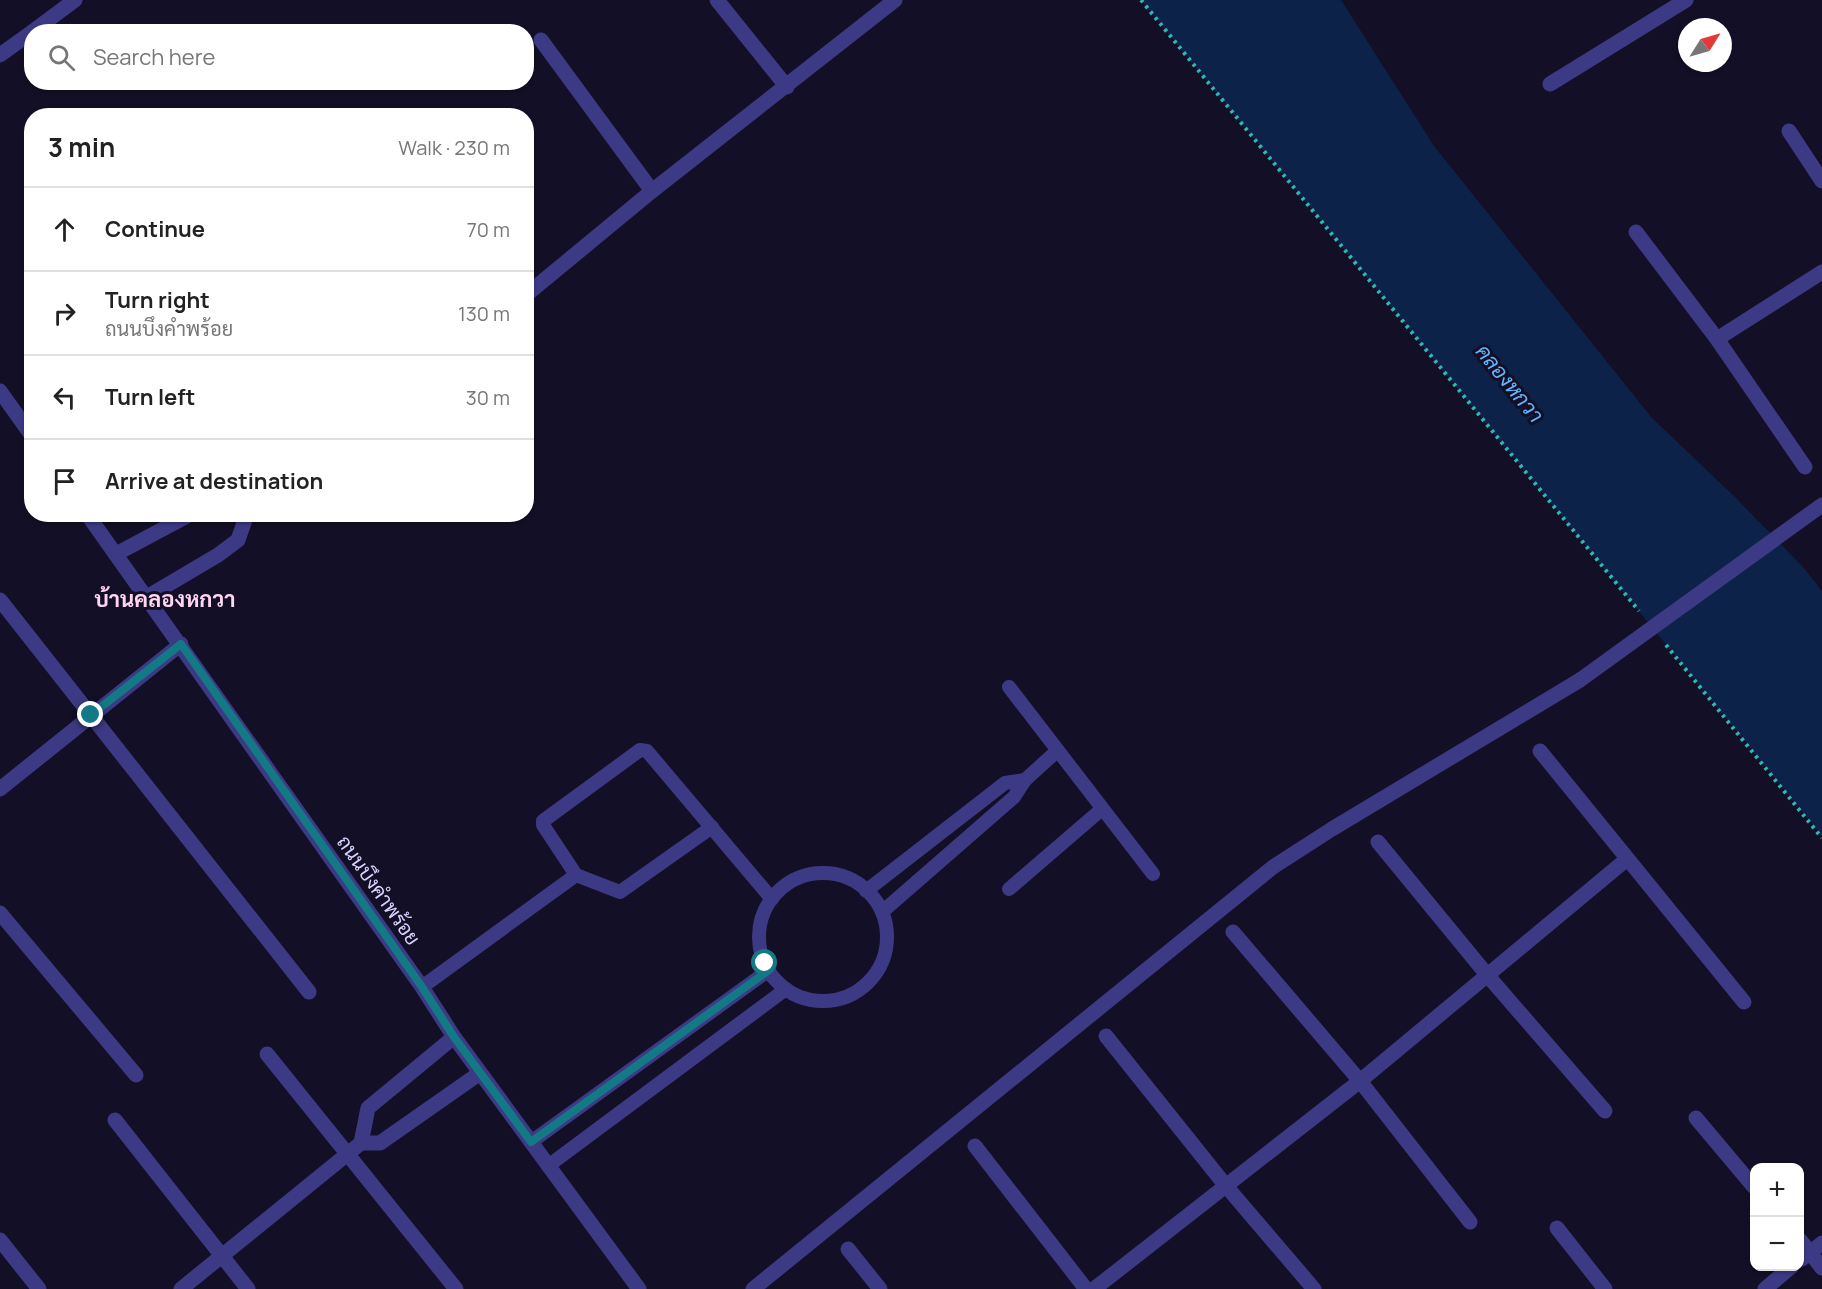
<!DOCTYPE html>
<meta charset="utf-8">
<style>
:root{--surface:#fff;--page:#f6f6f6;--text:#222;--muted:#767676;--line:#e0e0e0}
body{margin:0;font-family:Manrope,Sarabun,sans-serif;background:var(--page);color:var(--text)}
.controls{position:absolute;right:18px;bottom:18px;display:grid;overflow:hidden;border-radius:12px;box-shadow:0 2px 4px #0004}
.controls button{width:54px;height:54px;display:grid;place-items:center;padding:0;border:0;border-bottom:2px solid var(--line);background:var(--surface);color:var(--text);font:30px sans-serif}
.compass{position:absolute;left:1678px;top:18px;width:54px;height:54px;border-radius:50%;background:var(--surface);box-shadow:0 2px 4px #0004;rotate:53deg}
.stop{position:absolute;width:18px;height:18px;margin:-14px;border:4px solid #137a85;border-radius:50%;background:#fff}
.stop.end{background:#137a85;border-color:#fff;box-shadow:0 2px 6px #0008}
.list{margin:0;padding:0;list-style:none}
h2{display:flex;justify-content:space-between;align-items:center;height:78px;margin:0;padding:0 24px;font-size:26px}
h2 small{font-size:20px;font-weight:400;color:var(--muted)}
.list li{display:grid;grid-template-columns:39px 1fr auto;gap:18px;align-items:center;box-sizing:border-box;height:84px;padding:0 24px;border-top:2px solid var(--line)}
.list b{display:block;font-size:22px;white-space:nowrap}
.list p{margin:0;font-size:20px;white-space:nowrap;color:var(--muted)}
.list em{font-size:20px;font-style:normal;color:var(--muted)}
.icon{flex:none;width:33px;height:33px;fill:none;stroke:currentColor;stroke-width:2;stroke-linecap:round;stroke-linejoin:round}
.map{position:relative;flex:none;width:1822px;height:1289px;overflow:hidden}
.search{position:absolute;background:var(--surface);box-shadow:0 2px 4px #0004;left:24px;top:24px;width:510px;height:66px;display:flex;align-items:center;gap:15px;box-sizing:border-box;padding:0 21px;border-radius:24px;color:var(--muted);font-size:22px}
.panel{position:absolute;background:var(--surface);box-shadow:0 2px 4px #0004;left:24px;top:108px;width:510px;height:414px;border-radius:24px}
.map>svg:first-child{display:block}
</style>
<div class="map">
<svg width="1822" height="1289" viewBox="0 0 1822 1289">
<rect width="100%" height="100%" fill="#130f26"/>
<path fill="#0c2248" d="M 1141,0 L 1341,0 L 1434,146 L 1652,418 L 1734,496 L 1803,567 L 1822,591 L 1822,836 Z"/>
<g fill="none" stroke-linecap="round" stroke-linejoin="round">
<g stroke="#2fb8b0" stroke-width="4" stroke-dasharray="3 4.5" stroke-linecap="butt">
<path d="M 1141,0 L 1639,611"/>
<path d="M 1666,645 L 1822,838"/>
</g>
<g stroke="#3d3a85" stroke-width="14">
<path d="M 1009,687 L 1153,874"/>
<circle cx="823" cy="937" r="64"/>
<path d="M 576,875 L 543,825 L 543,821 L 640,750 L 647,751 L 772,899"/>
<path d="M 1009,889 L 1102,809"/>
<path d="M 866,891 L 1005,783 L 1025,780"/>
<path d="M 882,912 L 1014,797 L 1025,780 L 1057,751"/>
<path d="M 422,987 L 576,875 L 620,892 L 712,827"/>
<path d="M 531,1142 L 769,970"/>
<path d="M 548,1166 L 786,989"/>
</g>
<g stroke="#3d3a85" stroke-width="15">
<path d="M 717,0 L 787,87"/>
<path d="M 32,32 L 75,0"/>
<path d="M 541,40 L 652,191"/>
<path d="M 0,55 L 32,32"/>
<path d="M 1550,84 L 1686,0"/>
<path d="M 1789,131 L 1822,181"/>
<path d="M 1636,232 L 1717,339 L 1805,467"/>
<path d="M 526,295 L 652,191 L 895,0"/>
<path d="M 1717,339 L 1822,272"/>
<path d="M 0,391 L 32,436"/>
<path d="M 87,514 L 422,987 L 454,1037 L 639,1289"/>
<path d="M 116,554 L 191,514"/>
<path d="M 147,597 L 218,555 L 238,540 L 247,514"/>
<path d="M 0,600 L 309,992"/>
<path d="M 1540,751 L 1744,1002"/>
<path d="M 0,789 L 181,644"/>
<path d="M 1378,842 L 1488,976 L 1605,1111"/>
<path d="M 0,913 L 136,1075"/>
<path d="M 1233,932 L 1360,1081 L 1470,1222"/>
<path d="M 1106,1036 L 1226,1186 L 1314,1289"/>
<path d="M 267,1054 L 456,1289"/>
<path d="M 1696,1118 L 1754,1187"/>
<path d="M 115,1120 L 248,1289"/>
<path d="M 361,1143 L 380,1143 L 480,1073"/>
<path d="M 975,1146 L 1086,1289"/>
<path d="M 1557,1228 L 1605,1289"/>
<path d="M 0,1240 L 39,1289"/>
<path d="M 1800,1240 L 1822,1268"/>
<path d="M 848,1249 L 880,1289"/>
<path d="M 1802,1259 L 1822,1243"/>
<path d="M 181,1289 L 361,1143 L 368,1108 L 454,1037"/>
<path d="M 753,1289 L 1273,867 L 1332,829 L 1580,680"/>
<path d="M 1094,1289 L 1360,1081 L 1627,859"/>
<path d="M 1765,1289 L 1792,1266"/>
</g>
<path stroke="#3d3a85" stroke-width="15" d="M 1580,680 L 1822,505"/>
</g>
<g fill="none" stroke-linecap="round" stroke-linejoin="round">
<path stroke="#137a85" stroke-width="8" d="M 91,715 L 181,644 L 422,987 L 454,1037 L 531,1142 L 769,970 L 765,963"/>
</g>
<g text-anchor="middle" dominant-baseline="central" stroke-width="6" stroke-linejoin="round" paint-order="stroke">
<g font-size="20" fill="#d9d4ff" stroke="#130f26">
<text transform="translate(379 890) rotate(55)">ถนนบึงคำพร้อย</text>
</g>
<g font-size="21" font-style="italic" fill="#62b6ff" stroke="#130f26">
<text transform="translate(1510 383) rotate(51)">คลองหกวา</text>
</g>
<g font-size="22" font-weight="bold" fill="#ffd6f0" stroke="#130f26">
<text x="165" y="599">บ้านคลองหกวา</text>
</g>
</g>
</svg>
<div class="controls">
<button>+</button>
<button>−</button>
</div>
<svg class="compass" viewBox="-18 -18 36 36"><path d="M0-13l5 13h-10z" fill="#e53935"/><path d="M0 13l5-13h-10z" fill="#767676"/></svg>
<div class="stop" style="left:765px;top:963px"></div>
<div class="stop end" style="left:91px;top:715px"></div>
<div class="search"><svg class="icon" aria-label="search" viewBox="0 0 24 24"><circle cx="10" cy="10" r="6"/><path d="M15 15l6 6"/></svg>Search here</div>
<section class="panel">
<h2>3 min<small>Walk · 230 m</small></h2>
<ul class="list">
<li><svg class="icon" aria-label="ahead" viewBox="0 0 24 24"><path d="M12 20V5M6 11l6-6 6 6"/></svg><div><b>Continue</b></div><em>70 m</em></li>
<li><svg class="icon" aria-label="right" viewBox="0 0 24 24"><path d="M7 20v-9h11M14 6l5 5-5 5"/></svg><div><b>Turn right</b><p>ถนนบึงคำพร้อย</p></div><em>130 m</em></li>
<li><svg class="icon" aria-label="left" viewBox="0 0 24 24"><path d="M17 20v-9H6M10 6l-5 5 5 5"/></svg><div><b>Turn left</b></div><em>30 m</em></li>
<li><svg class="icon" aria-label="arrive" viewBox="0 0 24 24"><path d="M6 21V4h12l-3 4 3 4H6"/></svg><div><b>Arrive at destination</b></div></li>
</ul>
</section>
</div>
